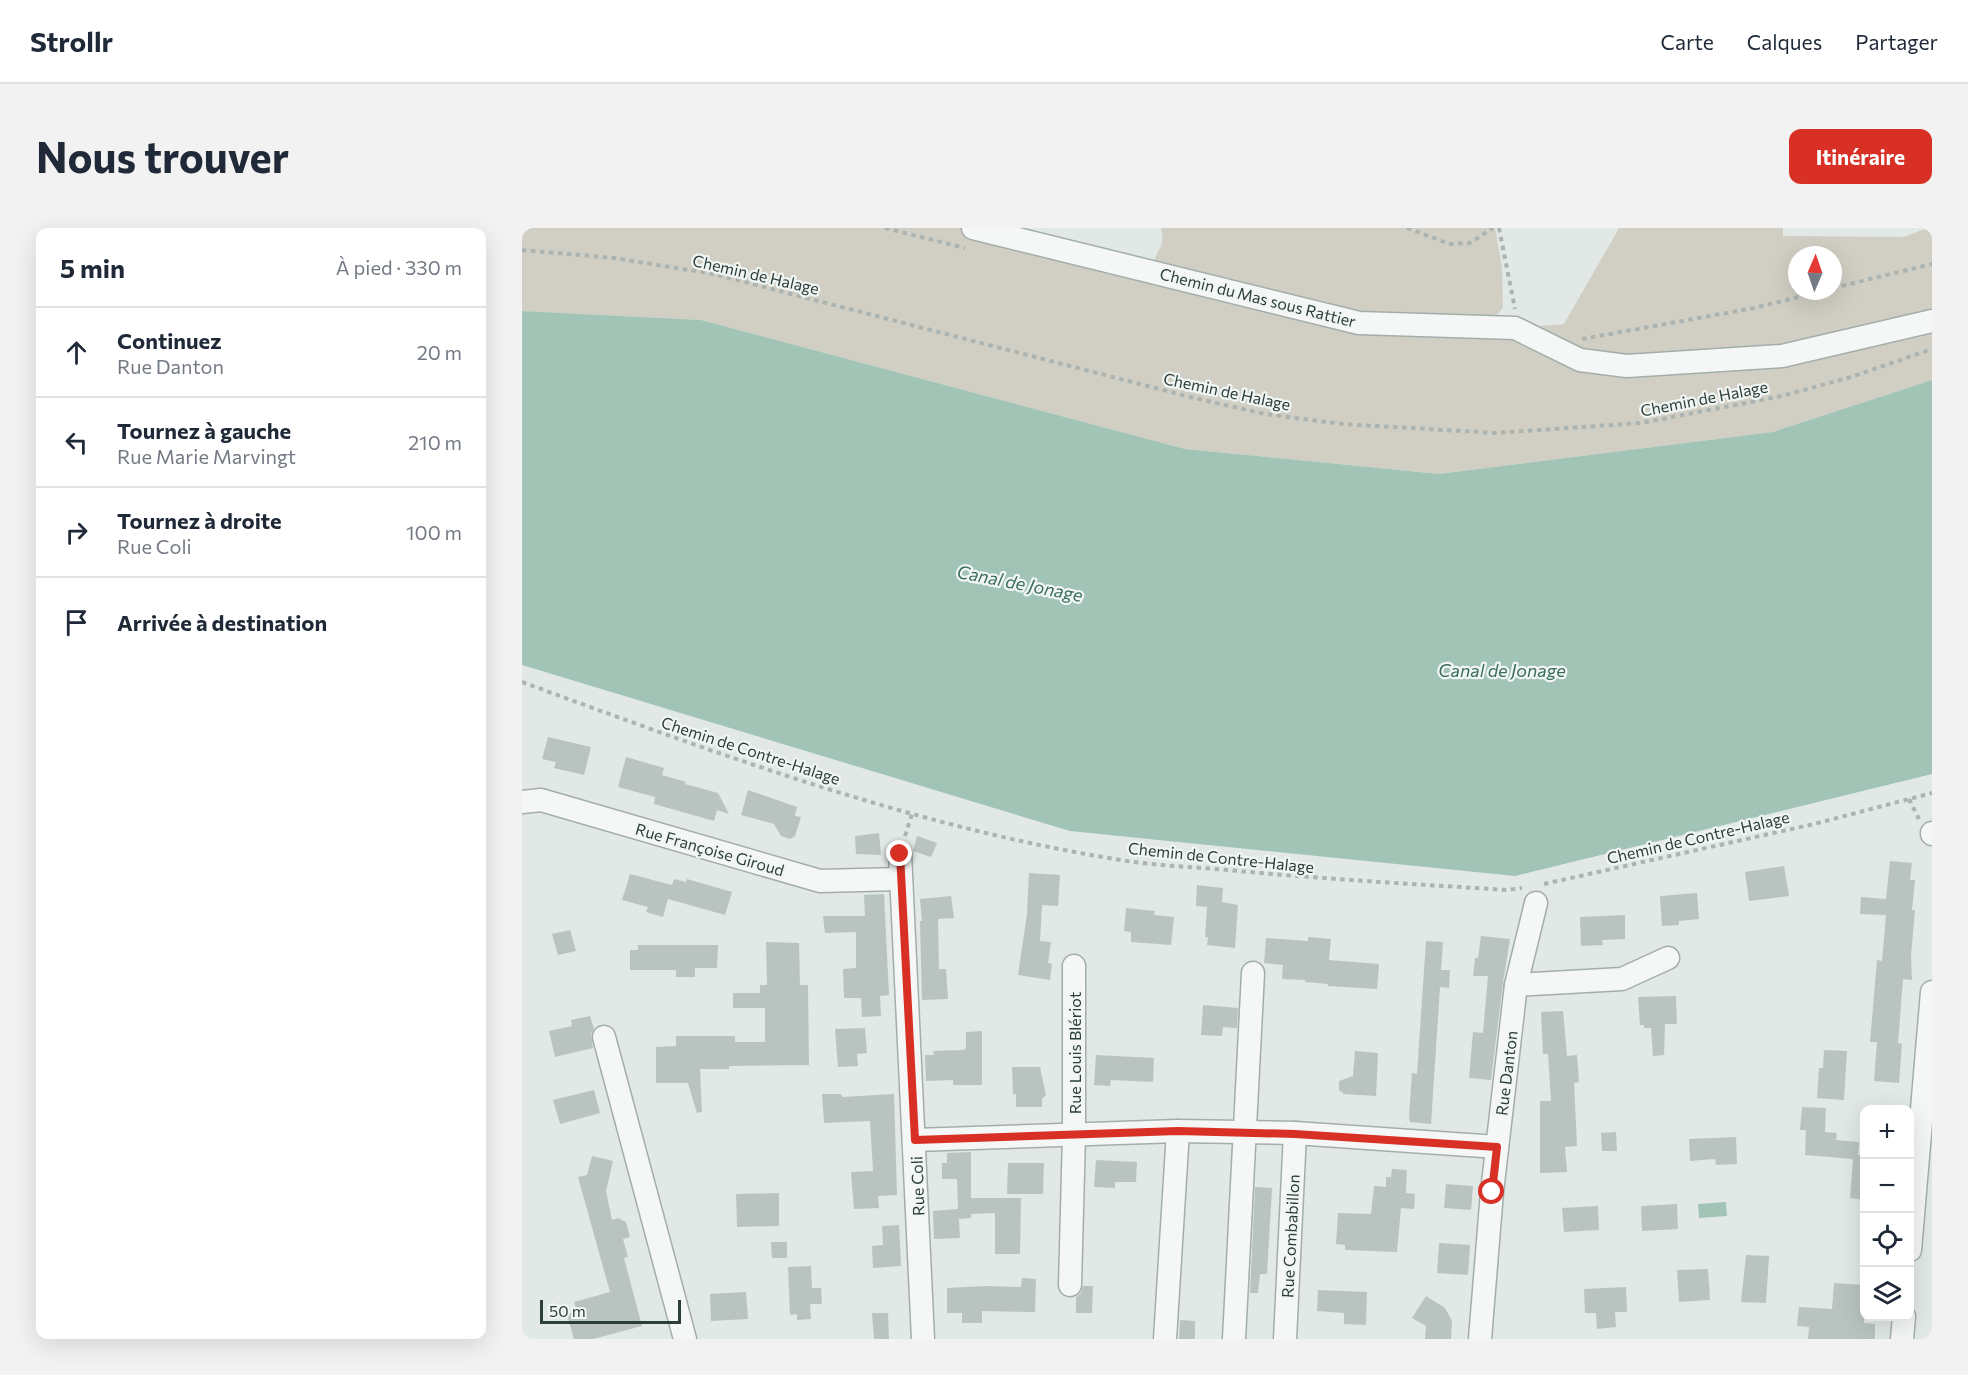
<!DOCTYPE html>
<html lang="fr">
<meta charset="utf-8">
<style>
:root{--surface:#fff;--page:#f2f2f3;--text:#1f2937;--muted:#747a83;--line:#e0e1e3;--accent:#d93025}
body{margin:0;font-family:Commissioner,sans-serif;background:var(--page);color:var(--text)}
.controls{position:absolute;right:18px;bottom:18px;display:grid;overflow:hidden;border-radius:12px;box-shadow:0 6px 24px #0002}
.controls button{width:54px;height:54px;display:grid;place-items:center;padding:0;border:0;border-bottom:2px solid var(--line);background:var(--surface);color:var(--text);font:30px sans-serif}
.compass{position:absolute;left:1266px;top:18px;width:54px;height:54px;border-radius:50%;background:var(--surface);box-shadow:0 6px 24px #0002;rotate:2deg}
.scale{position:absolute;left:18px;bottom:15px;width:141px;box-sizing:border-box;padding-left:6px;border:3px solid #2c3e39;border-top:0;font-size:16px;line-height:21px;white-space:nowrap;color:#2c3e39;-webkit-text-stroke:4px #f1f6f4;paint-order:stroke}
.stop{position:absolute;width:18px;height:18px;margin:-14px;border:4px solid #d93025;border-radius:50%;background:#fff}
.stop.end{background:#d93025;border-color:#fff;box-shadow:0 2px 6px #0008}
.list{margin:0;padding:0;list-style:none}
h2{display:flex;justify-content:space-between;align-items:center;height:78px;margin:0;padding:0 24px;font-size:26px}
h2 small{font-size:20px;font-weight:400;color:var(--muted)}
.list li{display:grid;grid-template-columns:39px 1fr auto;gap:18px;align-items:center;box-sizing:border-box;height:90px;padding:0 24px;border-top:2px solid var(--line)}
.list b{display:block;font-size:22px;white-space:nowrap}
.list p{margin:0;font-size:20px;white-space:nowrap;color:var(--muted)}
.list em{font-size:20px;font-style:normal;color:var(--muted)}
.icon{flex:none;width:33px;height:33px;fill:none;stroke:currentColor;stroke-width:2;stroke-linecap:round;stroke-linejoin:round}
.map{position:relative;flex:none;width:1410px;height:1111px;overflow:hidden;border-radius:12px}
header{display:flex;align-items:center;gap:36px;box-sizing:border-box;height:84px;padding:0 30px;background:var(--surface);border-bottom:2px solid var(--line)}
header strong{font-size:28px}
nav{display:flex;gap:33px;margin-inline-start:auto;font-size:21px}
.intro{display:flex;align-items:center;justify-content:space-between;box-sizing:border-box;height:144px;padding:0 36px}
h1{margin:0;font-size:42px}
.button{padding:15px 27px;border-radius:12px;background:var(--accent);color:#fff;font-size:21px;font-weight:700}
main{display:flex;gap:36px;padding:0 36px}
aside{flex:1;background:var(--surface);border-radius:12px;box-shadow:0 6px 24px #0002}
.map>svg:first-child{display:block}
</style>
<header>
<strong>Strollr</strong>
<nav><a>Carte</a><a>Calques</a><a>Partager</a></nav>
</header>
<div class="intro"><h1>Nous trouver</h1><a class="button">Itinéraire</a></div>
<main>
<aside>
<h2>5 min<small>À pied · 330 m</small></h2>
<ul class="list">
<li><svg class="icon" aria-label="ahead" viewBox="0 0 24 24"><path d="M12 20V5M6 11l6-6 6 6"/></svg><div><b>Continuez</b><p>Rue Danton</p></div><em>20 m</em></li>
<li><svg class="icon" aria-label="left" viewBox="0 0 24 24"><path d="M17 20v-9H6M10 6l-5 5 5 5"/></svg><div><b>Tournez à gauche</b><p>Rue Marie Marvingt</p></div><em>210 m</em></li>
<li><svg class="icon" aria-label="right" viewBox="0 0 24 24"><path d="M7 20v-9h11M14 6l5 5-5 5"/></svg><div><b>Tournez à droite</b><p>Rue Coli</p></div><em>100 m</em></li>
<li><svg class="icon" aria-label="arrive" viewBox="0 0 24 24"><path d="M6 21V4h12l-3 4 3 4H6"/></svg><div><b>Arrivée à destination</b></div></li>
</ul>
</aside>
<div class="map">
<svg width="1410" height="1111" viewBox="0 0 1410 1111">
<rect width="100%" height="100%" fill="#e1e8e6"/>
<g fill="#d1cfc3" fill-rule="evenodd">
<path d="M 0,0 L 451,0 L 837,95 L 993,100 L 1042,96 L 1097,0 L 1261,0 L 1261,8 L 1382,9 L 1405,0 L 1410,0 L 1410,152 L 1251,204 L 917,246 L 663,221 L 179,92 L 0,83 ZM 1275,27 L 1311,27 L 1311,63 L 1275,63 Z"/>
<path d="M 639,0 L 973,0 L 980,39 L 981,80 L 973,89 L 829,85 L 632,37 C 634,19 644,22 639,0 Z"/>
</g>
<g fill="#a1c4b6">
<path d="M 0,83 L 179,92 L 663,221 L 917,246 L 1251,204 L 1410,152 L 1410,546 L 993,648 L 548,603 L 0,437 Z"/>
<path d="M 1204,974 L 1205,988 L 1177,990 L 1176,976 Z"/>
</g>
<g fill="#b9c4c1">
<path d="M 26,509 L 69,519 L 62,547 L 32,540 L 34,534 L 20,531 Z"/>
<path d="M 104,529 L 142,540 L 140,547 L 164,554 L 163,556 L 196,565 L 207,586 L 195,582 L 192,593 L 132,576 L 133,569 L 96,559 Z"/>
<path d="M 226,562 L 275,579 L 273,588 L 279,589 L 273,608 L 268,611 L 259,608 L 252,596 L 219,587 Z"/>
<path d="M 357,605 L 359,627 L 334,626 L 333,608 Z"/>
<path d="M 395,608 L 415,615 L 409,629 L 391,623 Z"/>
<path d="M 1368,633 L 1390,635 L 1388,652 L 1393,652 L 1390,682 L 1393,682 L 1389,728 L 1390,752 L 1381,751 L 1376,815 L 1380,816 L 1377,855 L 1352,853 L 1355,814 L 1348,814 L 1355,732 L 1360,733 L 1364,687 L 1338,686 L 1339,669 L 1364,671 Z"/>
<path d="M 1262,638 L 1267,668 L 1227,673 L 1223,644 Z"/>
<path d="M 507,645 L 538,647 L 536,678 L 520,677 L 518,713 L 529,714 L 526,735 L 530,736 L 528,752 L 496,747 L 505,686 Z"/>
<path d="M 108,646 L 150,657 L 152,651 L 164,654 L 165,651 L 210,664 L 203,687 L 146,671 L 141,689 L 124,684 L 126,679 L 100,672 Z"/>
<path d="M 675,657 L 701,660 L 700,674 L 716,677 L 713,720 L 685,717 L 686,709 L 683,709 L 685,679 L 674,678 Z"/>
<path d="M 1175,665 L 1177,691 L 1157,693 L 1157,697 L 1140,698 L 1138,668 Z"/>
<path d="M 362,666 L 367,767 L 358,768 L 359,788 L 340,789 L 339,770 L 322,770 L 321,741 L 334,740 L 334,704 L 303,705 L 301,688 L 343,688 L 342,667 Z"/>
<path d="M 429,668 L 432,690 L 416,691 L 417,741 L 424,741 L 426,771 L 400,772 L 398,693 L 400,693 L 398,671 Z"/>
<path d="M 604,680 L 633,683 L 632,687 L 652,689 L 649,717 L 609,714 L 609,704 L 602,703 Z"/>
<path d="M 1103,687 L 1103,711 L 1080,712 L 1081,717 L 1059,718 L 1058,689 Z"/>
<path d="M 48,702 L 54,723 L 36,727 L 30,706 Z"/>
<path d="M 959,708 L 988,711 L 981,755 L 969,852 L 947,850 L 951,804 L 961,805 L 966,748 L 951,748 L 953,730 L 956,730 Z"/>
<path d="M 786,709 L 809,711 L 807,732 L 857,736 L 855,761 L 806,758 L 806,756 L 783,754 L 783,752 L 760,751 L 761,737 L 742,735 L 744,710 L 786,713 Z"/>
<path d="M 904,713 L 921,714 L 919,742 L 928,742 L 927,760 L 918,759 L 909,896 L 888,894 L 887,889 L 890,845 L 895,846 Z"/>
<path d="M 244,714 L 277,715 L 278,757 L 286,757 L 287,837 L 207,838 L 207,841 L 178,841 L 180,884 L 175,885 L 166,855 L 134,855 L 134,819 L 154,818 L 154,808 L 213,808 L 213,814 L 243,814 L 243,780 L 211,780 L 211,765 L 238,765 L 238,757 L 245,757 Z"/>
<path d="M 116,717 L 196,717 L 195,740 L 173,740 L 173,749 L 154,749 L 154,742 L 108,742 L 108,722 L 116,722 Z"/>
<path d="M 1154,768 L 1155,796 L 1143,796 L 1142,827 L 1131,828 L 1129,800 L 1122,800 L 1122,797 L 1118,797 L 1116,769 Z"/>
<path d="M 681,777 L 716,780 L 715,800 L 701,799 L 700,808 L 679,807 Z"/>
<path d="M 1041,783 L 1045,828 L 1055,827 L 1057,854 L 1052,855 L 1055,918 L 1043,919 L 1045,944 L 1018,945 L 1018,873 L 1029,873 L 1026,826 L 1021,826 L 1019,784 Z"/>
<path d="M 68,788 L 72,801 L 69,806 L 71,820 L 33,829 L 27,803 L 50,798 L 49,792 Z"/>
<path d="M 343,800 L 345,825 L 335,826 L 336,838 L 316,839 L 313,801 Z"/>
<path d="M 460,803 L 460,857 L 431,857 L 431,852 L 404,853 L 403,827 L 412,827 L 411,823 L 442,822 L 444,820 L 444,804 Z"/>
<path d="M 1302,822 L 1325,823 L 1322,872 L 1295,870 L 1297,840 L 1301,840 Z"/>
<path d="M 833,823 L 856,825 L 854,868 L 822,866 L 817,862 L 817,853 L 831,848 Z"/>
<path d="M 574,827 L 632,830 L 631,854 L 589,852 L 588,858 L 572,857 Z"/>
<path d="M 490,839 L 518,839 L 524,867 L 520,871 L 520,879 L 494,879 L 494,866 L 491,866 Z"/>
<path d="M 72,862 L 78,885 L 38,896 L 31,872 Z"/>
<path d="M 300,866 L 319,866 L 320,869 L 372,866 L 375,967 L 356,968 L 357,980 L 332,981 L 329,944 L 351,943 L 348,893 L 302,895 Z"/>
<path d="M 1280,879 L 1304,880 L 1303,904 L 1315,905 L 1314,912 L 1337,914 L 1336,927 L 1342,927 L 1342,972 L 1328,970 L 1331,931 L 1283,927 L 1284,902 L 1278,902 Z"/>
<path d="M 1094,904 L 1095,923 L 1080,923 L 1079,905 Z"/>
<path d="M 1214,909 L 1215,936 L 1194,937 L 1193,931 L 1168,933 L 1167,911 Z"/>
<path d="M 449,924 L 449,970 L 499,970 L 498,1026 L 473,1026 L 473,985 L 449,986 L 449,990 L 437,991 L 438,1010 L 412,1011 L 411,983 L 436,981 L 435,951 L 420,951 L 420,935 L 425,935 L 425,925 Z"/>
<path d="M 70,928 L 91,933 L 84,963 L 90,992 L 96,990 L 104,994 L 108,1009 L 101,1011 L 106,1029 L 102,1030 L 120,1098 L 71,1111 L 52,1111 L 45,1086 L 55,1083 L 52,1074 L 88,1064 L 56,949 L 65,947 Z"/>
<path d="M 574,932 L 615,934 L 614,954 L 593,954 L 593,960 L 572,959 Z"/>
<path d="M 486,935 L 522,935 L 521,966 L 485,966 Z"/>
<path d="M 870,941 L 885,942 L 884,965 L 893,966 L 892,981 L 879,980 L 875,1024 L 823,1022 L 823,1017 L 814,1016 L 816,985 L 849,986 L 852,958 L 864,959 L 864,949 L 869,949 Z"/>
<path d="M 924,956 L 951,958 L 949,982 L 922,980 Z"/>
<path d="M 733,959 L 750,960 L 745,1046 L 738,1046 L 736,1065 L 728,1065 Z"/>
<path d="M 257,965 L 257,998 L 215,999 L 214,966 Z"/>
<path d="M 1155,976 L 1156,1001 L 1120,1003 L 1119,978 Z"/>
<path d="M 1076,978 L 1077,1002 L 1042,1004 L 1040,980 Z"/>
<path d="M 377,997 L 379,1038 L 351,1040 L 350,1018 L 361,1017 L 360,998 Z"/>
<path d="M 249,1014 L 265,1014 L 265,1030 L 250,1030 Z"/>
<path d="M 917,1015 L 948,1017 L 946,1047 L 915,1045 Z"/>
<path d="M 1224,1027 L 1247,1028 L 1244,1075 L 1219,1074 Z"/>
<path d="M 289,1038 L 290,1060 L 299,1060 L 300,1076 L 288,1076 L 289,1091 L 275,1092 L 275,1086 L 268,1087 L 266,1039 Z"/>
<path d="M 1186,1041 L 1188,1072 L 1157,1074 L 1155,1042 Z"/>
<path d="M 500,1050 L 514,1051 L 513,1084 L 460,1083 L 460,1095 L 440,1095 L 440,1085 L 425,1085 L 425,1060 L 463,1058 L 499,1059 Z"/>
<path d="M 1312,1055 L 1342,1057 L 1342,1095 L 1353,1096 L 1353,1111 L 1286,1111 L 1287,1099 L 1275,1098 L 1277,1079 L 1310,1081 Z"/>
<path d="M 561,1058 L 571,1058 L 570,1085 L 554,1085 L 554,1069 L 559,1065 Z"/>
<path d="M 1104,1059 L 1105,1084 L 1093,1084 L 1094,1099 L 1075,1101 L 1074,1085 L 1063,1085 L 1062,1061 Z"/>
<path d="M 796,1062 L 845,1064 L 844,1097 L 822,1096 L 822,1085 L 795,1083 Z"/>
<path d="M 224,1064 L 226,1091 L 189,1093 L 188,1066 Z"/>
<path d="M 904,1068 L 923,1080 L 930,1093 L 929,1111 L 903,1111 L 904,1098 L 890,1090 Z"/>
<path d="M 350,1085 L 366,1085 L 367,1111 L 352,1111 Z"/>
<path d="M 658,1092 L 673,1093 L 673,1111 L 657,1111 Z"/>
</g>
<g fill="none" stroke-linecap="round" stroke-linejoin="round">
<g stroke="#a3aeab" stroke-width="25">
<g id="minor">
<path d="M 451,0 L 837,95 L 993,100 L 1058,132 L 1105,138 L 1260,128 L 1410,93"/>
<path d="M 0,574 L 19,572 L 298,653 L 379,651"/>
<path d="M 1410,605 L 1410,606"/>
<path d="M 378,625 L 401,1111"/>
<path d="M 994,757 L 1100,751 L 1146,730"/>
<path d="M 82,809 L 163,1111"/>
<path d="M 393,912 L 656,903 L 773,905 L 975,919"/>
<path d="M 1388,1022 L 1410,764"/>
<path d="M 548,1057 L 552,907 L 552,738"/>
<path d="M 643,1111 L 656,903"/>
<path d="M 712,1111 L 731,745"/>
<path d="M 763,1111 L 773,905"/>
<path d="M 958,1111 L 970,964 L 994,757 L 1014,675"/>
<path d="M 1380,1111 L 1382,1088"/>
</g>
</g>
<g stroke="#acb4b2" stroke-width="4" stroke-dasharray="4.5 4.5" stroke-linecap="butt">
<path d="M 363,0 L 443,20"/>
<path d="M 885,0 L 928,16 L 948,15 L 971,0"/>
<path d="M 977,0 L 993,81"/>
<path d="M 0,22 L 92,30 L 192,46 L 668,169 L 743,186 L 820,196 L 973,205 L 1119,195 L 1260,168 L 1329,149 L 1410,121"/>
<path d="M 1311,60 L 1410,36"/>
<path d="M 1060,111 L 1232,80 L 1301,63"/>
<path d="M 0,454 C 196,526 397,601 605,633 C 638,638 672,639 706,642 C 799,651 892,656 985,662 L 1000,660"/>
<path d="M 1387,571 L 1397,591"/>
<path d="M 383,608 L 390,586"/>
<path d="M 1022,656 L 1292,596 L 1410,565"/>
</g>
<use href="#minor" stroke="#f4f7f6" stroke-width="22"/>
</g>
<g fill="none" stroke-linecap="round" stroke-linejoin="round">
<path stroke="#d93025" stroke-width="8" d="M 378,626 L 393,912 L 656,903 L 773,906 L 975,919 L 970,964"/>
</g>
<g text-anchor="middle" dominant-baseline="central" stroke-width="4.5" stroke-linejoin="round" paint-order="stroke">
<g font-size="16" fill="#2c3e39" stroke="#f1f6f4">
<text transform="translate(234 46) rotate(13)">Chemin de Halage</text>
<text transform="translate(736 69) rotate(14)">Chemin du Mas sous Rattier</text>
<text transform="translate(705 163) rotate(12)">Chemin de Halage</text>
<text transform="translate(1182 170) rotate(-11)">Chemin de Halage</text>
<text transform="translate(229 522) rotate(18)">Chemin de Contre-Halage</text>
<text transform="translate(1176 609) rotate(-13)">Chemin de Contre-Halage</text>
<text transform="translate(188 621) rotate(16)">Rue Françoise Giroud</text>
<text transform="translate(699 629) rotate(6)">Chemin de Contre-Halage</text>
<text transform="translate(552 825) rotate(-90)">Rue Louis Blériot</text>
<text transform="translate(984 845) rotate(-83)">Rue Danton</text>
<text transform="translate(395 958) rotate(-92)">Rue Coli</text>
<text transform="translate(768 1008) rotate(-87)">Rue Combabillon</text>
</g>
<g font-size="18" font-style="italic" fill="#3a6d5b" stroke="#f1f6f4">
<text transform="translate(498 355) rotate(11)">Canal de Jonage</text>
<text x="980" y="442">Canal de Jonage</text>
</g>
</g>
</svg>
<div class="controls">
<button>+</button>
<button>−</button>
<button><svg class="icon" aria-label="locate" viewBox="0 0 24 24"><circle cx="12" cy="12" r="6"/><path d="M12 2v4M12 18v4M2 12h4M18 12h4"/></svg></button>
<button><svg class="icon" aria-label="layers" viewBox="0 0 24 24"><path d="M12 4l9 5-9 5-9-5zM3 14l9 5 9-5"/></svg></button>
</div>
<svg class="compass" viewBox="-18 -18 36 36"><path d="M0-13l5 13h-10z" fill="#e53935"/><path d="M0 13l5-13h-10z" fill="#747a83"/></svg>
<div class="scale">50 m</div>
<div class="stop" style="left:970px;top:964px"></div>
<div class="stop end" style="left:378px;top:626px"></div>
</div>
</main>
